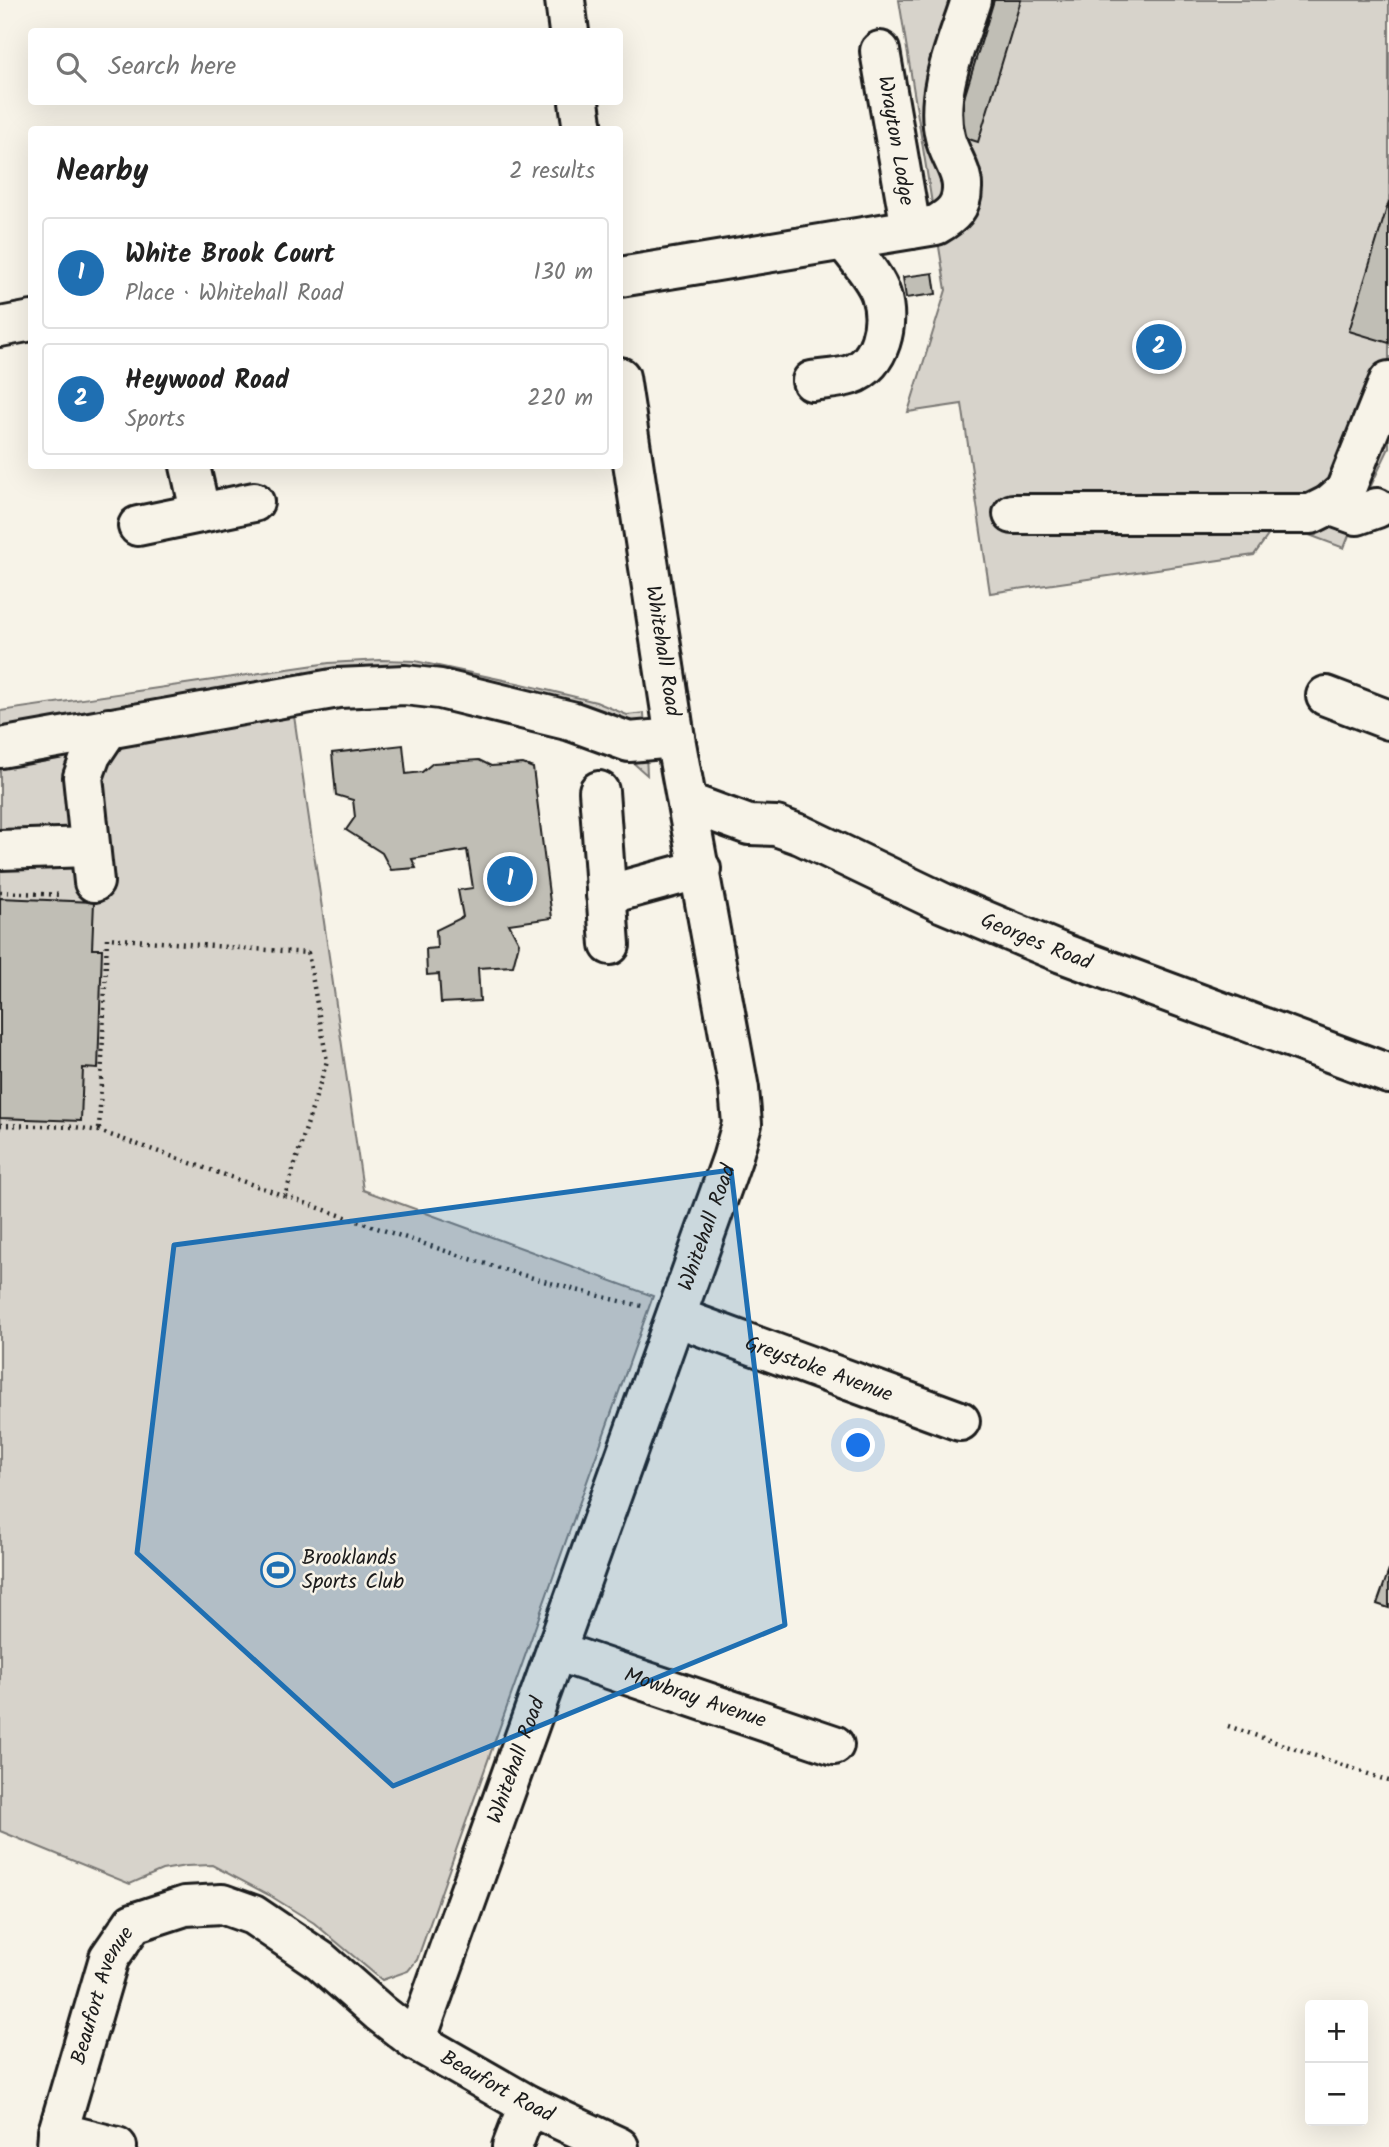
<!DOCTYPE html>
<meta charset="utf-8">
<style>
:root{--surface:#fff;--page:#f6f6f6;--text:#222;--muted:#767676;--line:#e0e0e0;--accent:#1f6fb2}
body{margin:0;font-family:Kalam,sans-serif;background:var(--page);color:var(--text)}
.controls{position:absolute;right:21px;bottom:21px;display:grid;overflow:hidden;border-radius:7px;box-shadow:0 7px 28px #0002}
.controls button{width:63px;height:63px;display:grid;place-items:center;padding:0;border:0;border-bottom:2px solid var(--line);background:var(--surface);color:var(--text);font:35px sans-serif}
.you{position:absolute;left:859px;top:1446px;width:24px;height:24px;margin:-18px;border:5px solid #fff;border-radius:50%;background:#1a73e8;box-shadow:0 0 0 10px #1a73e833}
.badge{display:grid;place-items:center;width:46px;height:46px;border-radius:50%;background:var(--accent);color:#fff;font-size:23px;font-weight:700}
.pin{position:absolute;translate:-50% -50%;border:4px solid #fff;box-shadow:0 2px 7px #0006}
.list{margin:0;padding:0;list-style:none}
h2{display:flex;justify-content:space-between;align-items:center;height:91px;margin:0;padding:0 28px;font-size:30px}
h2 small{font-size:23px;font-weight:400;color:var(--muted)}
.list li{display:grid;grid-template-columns:46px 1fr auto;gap:21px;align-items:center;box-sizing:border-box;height:112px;margin:0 14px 14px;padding:0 14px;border:2px solid var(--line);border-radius:7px}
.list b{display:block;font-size:26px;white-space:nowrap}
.list p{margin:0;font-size:23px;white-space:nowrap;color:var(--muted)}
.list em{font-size:23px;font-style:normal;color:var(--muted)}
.icon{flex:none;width:38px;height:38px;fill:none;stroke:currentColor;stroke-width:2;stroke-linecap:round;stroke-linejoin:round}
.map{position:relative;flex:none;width:1389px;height:2147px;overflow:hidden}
.search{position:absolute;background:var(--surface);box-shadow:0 7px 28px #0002;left:28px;top:28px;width:595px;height:77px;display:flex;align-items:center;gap:18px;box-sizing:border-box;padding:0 24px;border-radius:7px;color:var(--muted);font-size:26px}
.panel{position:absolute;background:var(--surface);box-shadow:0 7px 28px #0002;left:28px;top:126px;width:595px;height:343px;border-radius:7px}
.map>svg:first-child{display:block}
</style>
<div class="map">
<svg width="1389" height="2147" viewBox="0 0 1389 2147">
<rect width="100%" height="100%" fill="#f7f3e8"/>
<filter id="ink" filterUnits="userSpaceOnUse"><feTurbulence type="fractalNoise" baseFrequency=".0143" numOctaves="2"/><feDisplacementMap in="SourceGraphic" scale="14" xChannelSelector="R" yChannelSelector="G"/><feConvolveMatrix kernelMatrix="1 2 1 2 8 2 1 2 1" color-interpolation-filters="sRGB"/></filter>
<g filter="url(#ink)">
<g fill="#d7d3cb" stroke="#7a7874" stroke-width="2">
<path d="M 899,0 L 1389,0 L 1389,448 L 1357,515 L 1344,548 L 1277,523 L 1254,555 L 990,593 L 962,404 L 908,412 L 946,290 Z"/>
<path d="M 381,660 L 415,661 L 522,684 L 596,702 L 627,715 L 644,713 L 647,775 L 622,753 L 444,702 L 293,709 L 363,1190 L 653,1296 L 417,1960 L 408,1971 L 382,1980 L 314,1923 L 269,1895 L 212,1865 L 186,1866 L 162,1870 L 130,1884 L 0,1831 L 0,711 L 329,663 Z"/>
</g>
<g fill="#c0beb5" stroke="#1c1c1c" stroke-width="2">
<path d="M 994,0 L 1021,0 L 978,142 L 953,134 Z"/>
<path d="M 1389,201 L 1389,343 L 1349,331 Z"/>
<path d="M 933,273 L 936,294 L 906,298 L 903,277 Z"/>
<path d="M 403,745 L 406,774 L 422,772 L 433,763 L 479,760 L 491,766 L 523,764 L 533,768 L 552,918 L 509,924 L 519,943 L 513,966 L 478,968 L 480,1001 L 441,1003 L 439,974 L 427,975 L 426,949 L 437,948 L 436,930 L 463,917 L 458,890 L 473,888 L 467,850 L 412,859 L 416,868 L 391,870 L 382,853 L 346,830 L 355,817 L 353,800 L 336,795 L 332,753 Z"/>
<path d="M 0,898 L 94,902 L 92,949 L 102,949 L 98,1069 L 83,1068 L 81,1121 L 0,1118 Z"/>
<path d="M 1389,1570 L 1389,1608 L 1377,1604 Z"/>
</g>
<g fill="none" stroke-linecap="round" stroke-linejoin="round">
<g stroke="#1c1c1c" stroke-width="44">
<g id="minor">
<path d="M 565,0 L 569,32"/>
<path id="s1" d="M 880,51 L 911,229"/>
<path d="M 579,102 L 583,130"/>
<path d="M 620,277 L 936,225 C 952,216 962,207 962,188 C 963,171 948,153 945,137 C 934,92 958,42 971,0"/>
<path d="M 0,327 L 32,321"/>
<path d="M 812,381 C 824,379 838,379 850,375 C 881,365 890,323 881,295 C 876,278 855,255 844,240"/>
<path d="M 190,466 L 200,511"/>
<path d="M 1329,505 L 1357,515 L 1377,508"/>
<path d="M 1013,514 L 1311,514 L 1329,505 L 1345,491 L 1389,381"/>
<path d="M 138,526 L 254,502"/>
<path d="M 1326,696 L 1389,720"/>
<path d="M 0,748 L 338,688 L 405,685 L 440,689 L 571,721 L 629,742 L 675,738"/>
<path d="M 599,791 L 610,945"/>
<path id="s2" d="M 689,803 L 749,825 L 776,826 L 801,835 L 943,903 L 1062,953 L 1389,1074"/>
<path d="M 0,850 L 89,847"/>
<path d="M 94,882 L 83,777 L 91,755 L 109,728"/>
<path d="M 606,895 L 701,869"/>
<path id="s3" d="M 676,1317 L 960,1421"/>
<path id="s4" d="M 556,1651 L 834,1745"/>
<path id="s5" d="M 416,2041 L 732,1159 L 742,1124 L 739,1089 L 675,738 L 620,377"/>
<path d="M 58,2132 L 117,2147"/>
<path id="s6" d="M 57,2147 L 58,2132 L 109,1958 L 133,1923 L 185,1906 L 222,1904 L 253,1915 L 321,1961 L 380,2013 L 416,2041 L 528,2105 L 619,2147"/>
<path d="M 512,2147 L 528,2105"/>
</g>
</g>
<g stroke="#1c1c1c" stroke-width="4.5" stroke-dasharray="2 5" stroke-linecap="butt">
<path d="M 0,892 L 62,895"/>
<path d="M 0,1125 L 75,1127 L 99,1131 L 285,1196 L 327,1061 L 308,953 L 107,938 L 99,1131"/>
<path d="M 285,1196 C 403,1237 520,1279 642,1306"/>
<path d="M 1228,1726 L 1389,1781"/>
</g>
<use href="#minor" stroke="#f7f3e8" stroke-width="38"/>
</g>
</g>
<path fill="#1f6fb2" fill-opacity="0.2" stroke="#1f6fb2" stroke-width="5" stroke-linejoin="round" d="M 731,1170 L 785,1625 L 393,1786 L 137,1553 L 174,1245 Z"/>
<defs>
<g id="stadium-ring" transform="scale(1.75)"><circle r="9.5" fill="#f7f3e8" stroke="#1f6fb2" stroke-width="1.5"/><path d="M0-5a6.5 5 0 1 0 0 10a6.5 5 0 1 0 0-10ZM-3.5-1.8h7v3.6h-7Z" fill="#1f6fb2"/></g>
</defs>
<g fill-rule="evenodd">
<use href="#stadium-ring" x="278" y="1570"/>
</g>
<g text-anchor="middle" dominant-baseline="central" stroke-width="5" stroke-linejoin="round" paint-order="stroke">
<g font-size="21" fill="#1c1c1c" stroke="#f7f3e8">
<text stroke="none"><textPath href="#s1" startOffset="91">Wrayton Lodge</textPath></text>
<text transform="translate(662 651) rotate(81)">Whitehall Road</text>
<text stroke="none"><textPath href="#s2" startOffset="376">Georges Road</textPath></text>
<text stroke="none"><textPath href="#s5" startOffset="864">Whitehall Road</textPath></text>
<text stroke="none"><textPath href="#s3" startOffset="152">Greystoke Avenue</textPath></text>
<text stroke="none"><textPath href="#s4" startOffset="147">Mowbray Avenue</textPath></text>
<text stroke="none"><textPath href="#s5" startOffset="298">Whitehall Road</textPath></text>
<text stroke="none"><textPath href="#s6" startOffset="159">Beaufort Avenue</textPath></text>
<text stroke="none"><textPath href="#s6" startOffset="663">Beaufort Road</textPath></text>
</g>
<g font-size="21" fill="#1c1c1c" stroke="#f7f3e8" text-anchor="start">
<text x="302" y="1558">Brooklands<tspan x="302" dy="24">Sports Club</tspan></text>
</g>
</g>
</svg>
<div class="controls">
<button>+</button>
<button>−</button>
</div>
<div class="you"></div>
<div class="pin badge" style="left:510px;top:879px">1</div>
<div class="pin badge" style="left:1159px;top:347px">2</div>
<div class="search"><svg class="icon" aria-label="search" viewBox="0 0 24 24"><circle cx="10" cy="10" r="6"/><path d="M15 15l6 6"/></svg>Search here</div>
<section class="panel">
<h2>Nearby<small>2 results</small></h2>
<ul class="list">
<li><span class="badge">1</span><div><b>White Brook Court</b><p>Place · Whitehall Road</p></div><em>130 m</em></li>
<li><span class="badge">2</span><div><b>Heywood Road</b><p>Sports</p></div><em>220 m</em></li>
</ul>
</section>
</div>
